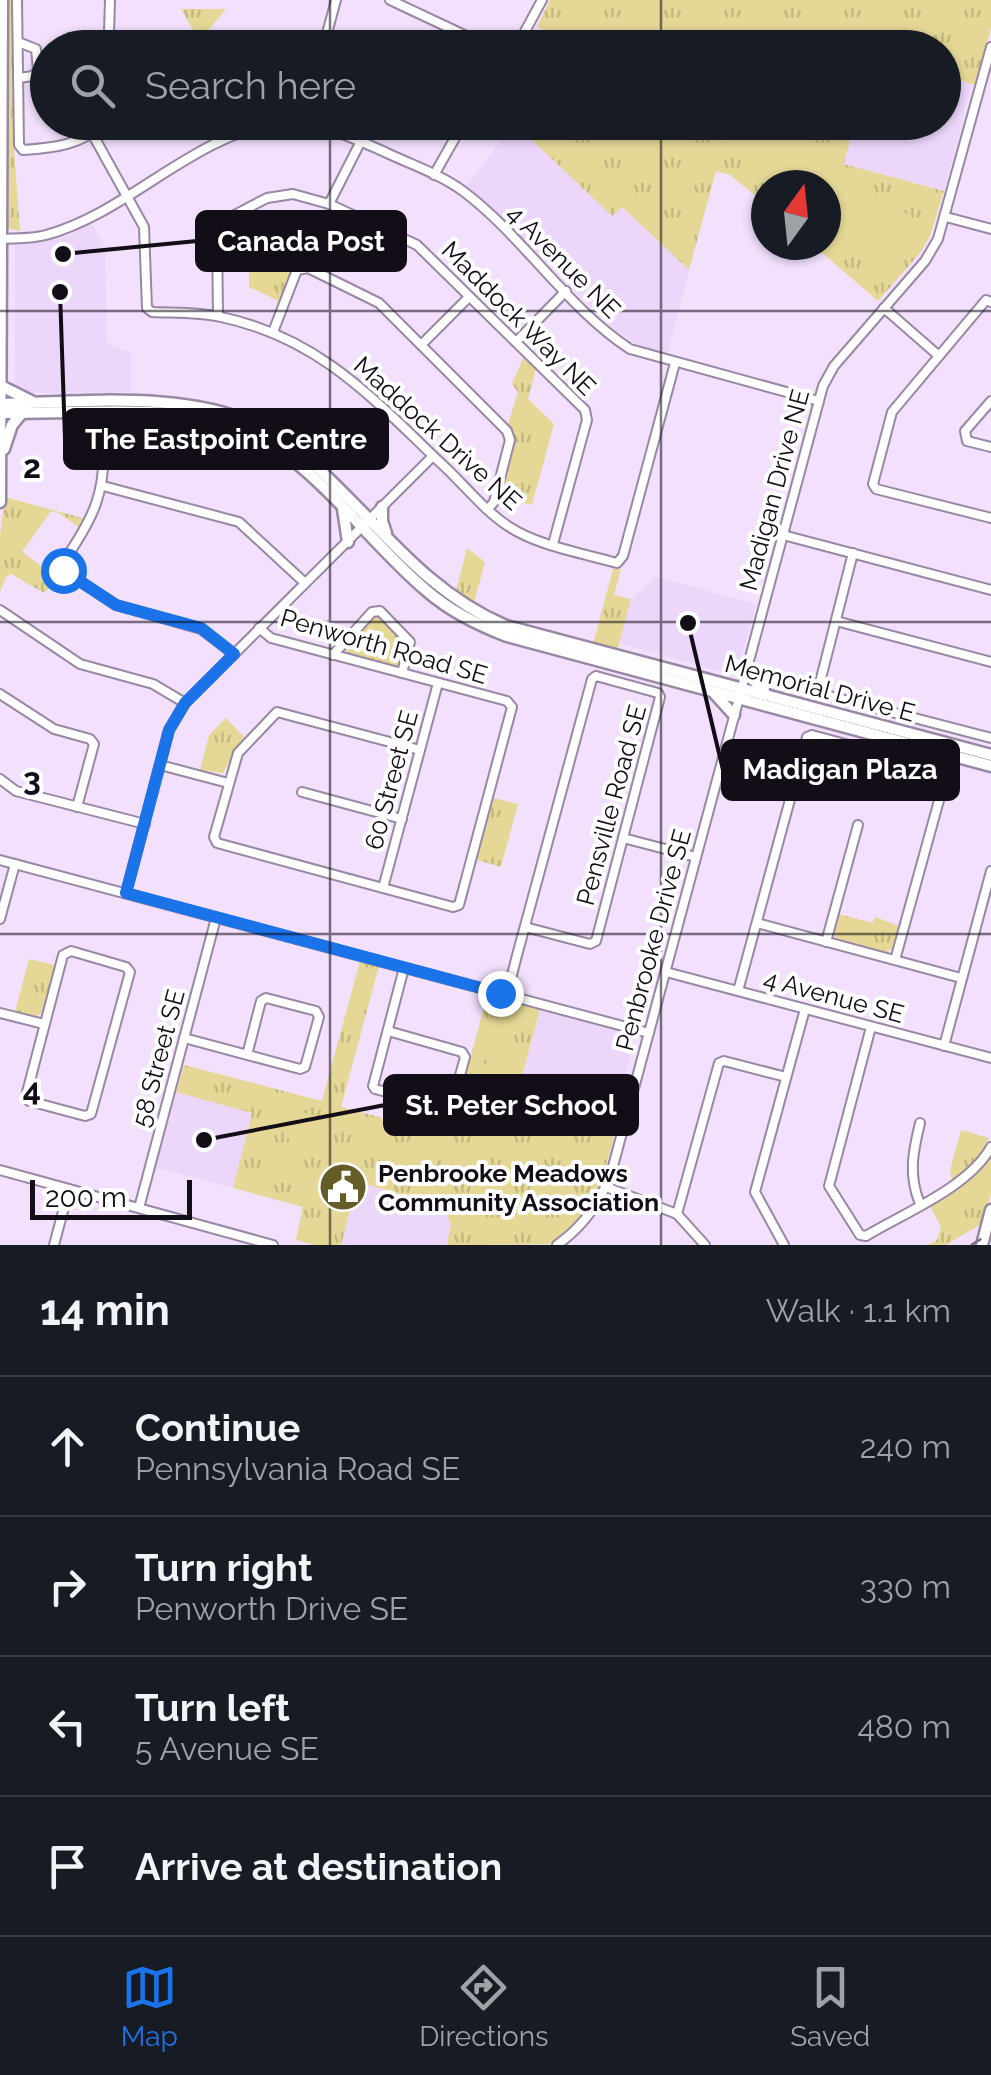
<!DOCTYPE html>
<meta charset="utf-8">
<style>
:root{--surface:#171b24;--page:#242831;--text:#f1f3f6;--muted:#9ea1a6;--line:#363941;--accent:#1a73e8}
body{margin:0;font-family:Raleway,sans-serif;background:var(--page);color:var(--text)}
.compass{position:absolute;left:751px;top:170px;width:90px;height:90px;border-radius:50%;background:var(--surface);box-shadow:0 2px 8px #0004;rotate:15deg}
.scale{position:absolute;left:30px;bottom:25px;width:162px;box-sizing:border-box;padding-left:10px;border:5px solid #130d17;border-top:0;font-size:28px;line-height:35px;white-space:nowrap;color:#130d17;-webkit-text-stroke:8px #fff;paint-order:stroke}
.stop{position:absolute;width:30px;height:30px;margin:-22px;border:8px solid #1a73e8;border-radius:50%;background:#fff}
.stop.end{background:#1a73e8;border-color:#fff;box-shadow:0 2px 10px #0008}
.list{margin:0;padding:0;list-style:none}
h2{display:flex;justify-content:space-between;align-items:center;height:130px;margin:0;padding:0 40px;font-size:42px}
h2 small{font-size:32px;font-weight:400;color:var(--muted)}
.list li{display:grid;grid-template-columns:65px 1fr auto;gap:30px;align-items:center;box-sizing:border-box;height:140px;padding:0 40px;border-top:2px solid var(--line)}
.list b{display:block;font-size:38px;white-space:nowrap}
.list p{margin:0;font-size:32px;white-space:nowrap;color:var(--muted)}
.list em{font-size:32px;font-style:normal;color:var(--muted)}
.icon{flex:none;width:55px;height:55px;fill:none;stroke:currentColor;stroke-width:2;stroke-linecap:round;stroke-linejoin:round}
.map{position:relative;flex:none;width:991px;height:1245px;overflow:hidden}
.search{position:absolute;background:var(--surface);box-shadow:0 2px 8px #0004;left:30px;right:30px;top:30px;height:110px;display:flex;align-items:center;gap:25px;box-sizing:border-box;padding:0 35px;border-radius:55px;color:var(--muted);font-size:38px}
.sheet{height:690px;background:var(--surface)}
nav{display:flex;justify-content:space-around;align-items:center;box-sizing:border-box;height:140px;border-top:2px solid var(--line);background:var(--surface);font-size:28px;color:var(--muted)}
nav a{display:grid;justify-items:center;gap:5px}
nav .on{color:var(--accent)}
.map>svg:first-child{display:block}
</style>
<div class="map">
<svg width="991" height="1245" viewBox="0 0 991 1245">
<defs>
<pattern id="park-tufts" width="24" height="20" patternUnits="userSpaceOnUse" patternTransform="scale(2.5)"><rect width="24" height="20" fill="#e5d896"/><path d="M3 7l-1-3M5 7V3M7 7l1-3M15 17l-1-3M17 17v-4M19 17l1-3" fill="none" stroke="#c4b881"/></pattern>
</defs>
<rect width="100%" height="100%" fill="#f2e0fd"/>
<g fill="#ecd6fa">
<path d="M 944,76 L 972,84 L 944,191 L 844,164 L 854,123 L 944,122 Z"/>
<path d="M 514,123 L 612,215 L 621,206 L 689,270 L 667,355 L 636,344 L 615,330 L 467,186 Z"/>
<path d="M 92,223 L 105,247 L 107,344 L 131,353 L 131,392 L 25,393 L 16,386 L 15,380 L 15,245 L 69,235 Z"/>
<path d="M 656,577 L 756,604 L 739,667 L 733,675 L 619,643 L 630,601 Z"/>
<path d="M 540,1010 L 635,1035 L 614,1123 L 528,1101 L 519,1088 Z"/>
<path d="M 176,1092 L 252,1113 L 233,1188 L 156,1167 Z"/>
<path d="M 357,1182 L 441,1205 L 452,1224 L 447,1245 L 341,1245 Z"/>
</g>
<g fill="url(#park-tufts)">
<path d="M 4,0 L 14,0 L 14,150 L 20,231 L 8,228 L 5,220 Z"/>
<path d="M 550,0 L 991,0 L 991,28 L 976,85 L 944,76 L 944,48 L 567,47 L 569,44 L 537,27 Z"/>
<path d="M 181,9 L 226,9 L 207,32 L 216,47 L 203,47 Z"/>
<path d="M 514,123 L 854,123 L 844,164 L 944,191 L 930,236 L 920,253 L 878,301 L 813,245 L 826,245 L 826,185 L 766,185 L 766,204 L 730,175 L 716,171 L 689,270 L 622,207 L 612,216 Z"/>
<path d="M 225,227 L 251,242 C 271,231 288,220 310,231 L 279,301 L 249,287 L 249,247 L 223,232 Z"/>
<path d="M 523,358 L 536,369 L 528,399 L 554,424 L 532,505 L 524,503 L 505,484 L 515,440 L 508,424 L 518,392 L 512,384 Z"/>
<path d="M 5,497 L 86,519 L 80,528 L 59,513 L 51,511 L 22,552 L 50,572 L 56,570 L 59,577 L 44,593 L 11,574 L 6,577 L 0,592 L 0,536 Z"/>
<path d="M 467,548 L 485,562 L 473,606 L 455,595 Z"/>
<path d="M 613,569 L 621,569 L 614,595 L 631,599 L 617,651 L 593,644 Z"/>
<path d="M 379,617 L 403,643 L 399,665 L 394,666 L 348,654 L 346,650 L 373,618 Z"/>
<path d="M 226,718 L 244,737 L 223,773 L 200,770 L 209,735 Z"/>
<path d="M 493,798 L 518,804 L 501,867 L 477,860 Z"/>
<path d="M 839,914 L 872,923 L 875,917 L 899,926 L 893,948 L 886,952 L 838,941 L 833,933 Z"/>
<path d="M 29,959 L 55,965 L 42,1012 L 36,1017 L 15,1012 Z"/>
<path d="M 360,961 L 379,966 L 341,1107 L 443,1134 L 448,1114 L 456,1111 L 487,996 L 540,1010 L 519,1087 L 528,1101 L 617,1124 C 607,1164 594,1226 549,1244 C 532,1245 469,1245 447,1245 L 451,1224 L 441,1205 L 357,1182 L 341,1245 L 314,1245 L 296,1240 L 303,1207 L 233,1188 L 252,1113 L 176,1092 L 184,1065 L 322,1101 Z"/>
<path d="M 961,1130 L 989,1138 L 976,1162 L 952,1180 L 950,1170 Z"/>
<path d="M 991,1156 L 991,1194 L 983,1223 L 946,1245 L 928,1245 L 937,1240 L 941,1227 L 929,1204 L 973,1177 Z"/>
</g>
<g fill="#e5d896">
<path d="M 783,122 L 787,126 L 755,165 L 749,165 L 711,131 L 719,123 Z"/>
<path d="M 624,123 L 666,123 L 674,132 L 638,168 L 627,153 Z"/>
<path d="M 800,147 L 823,154 L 834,163 L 817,185 L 772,185 L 756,171 L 776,153 Z"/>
<path d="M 840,168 L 910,216 L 883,255 L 826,216 L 826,188 Z"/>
<path d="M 489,1053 L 514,1062 L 518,1077 L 514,1094 L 481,1084 Z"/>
<path d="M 294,1110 L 317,1116 L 320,1120 L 312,1146 L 296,1148 L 283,1132 L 288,1114 Z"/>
<path d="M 408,1141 L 440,1152 L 432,1182 L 407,1173 L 403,1158 Z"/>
</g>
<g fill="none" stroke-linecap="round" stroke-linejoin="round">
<g stroke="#9888a3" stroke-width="12">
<g id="minor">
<path d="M 17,0 L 19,145 L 23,150 C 54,148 82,145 106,122"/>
<path d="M 110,0 L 109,32 L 114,40 L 158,48"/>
<path d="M 390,0 L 492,48"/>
<path d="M 18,42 L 36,49 L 38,70 L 33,76 L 18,78"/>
<path d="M 323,48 L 336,0"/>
<path d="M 516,48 L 542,0"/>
<path d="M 207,122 L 218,142"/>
<path d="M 293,122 C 327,126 356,139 387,153 C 412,165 440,174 463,191 C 524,237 566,307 630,349 L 819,401"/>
<path d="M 93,135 L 144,227 L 147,308 L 152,312 C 175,313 199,312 221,317 C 321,338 375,401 446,468 C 466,487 485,511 508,526 C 538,546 582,553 617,563 L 623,556 L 675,363"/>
<path d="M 434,175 L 464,122"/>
<path d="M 329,204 L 361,141"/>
<path d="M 946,217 L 991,229"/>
<path d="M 0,239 C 15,238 31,239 46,235 C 133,211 197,129 289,122"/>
<path d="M 991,302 L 986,300 L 892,412 L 873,484 L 876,489 L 991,518"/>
<path d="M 884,308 L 939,356"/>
<path d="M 218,316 L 217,232 L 225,220 L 267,198 L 293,194 L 329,204 L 417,245 L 585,410 L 587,420 L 553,544"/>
<path d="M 273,332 L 297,270 L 308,268 L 379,303 L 507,431 L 510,440 L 494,502 L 488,509"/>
<path d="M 516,342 L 566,291"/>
<path d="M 421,345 L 469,297"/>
<path d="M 991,401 L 965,431 L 967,441 L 991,447"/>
<path d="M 103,437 C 107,493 93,519 62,564 L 63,570 L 116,605 L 201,629 L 234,654"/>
<path d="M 103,486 L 239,522 L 305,583"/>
<path d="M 783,535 L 991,590"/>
<path d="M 853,553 L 818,690 L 822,694 L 991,738"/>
<path d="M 0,610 L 80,664 L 153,684 L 185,703"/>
<path d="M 836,621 L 991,662"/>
<path d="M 259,628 L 271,638 L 507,701 L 512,707 L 459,905 L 453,907 L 217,843 L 214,837 L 238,753 L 277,712 L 420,750"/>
<path d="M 333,655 L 372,612 L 380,611 L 410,642 L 402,673"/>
<path d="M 0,694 L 54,729 L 90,739 L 94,744 L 77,807"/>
<path d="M 160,765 L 228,783"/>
<path d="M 0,779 L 16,791 L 145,824"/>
<path d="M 302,792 L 402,819"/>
<path d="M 623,838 L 696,857"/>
<path d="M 0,860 L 649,1033"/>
<path d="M 383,888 L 438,683"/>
<path d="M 126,893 L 169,730 L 185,703 L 433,456"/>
<path d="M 0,919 L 15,864"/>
<path d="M 757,923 L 961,978"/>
<path d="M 826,942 L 858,825"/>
<path d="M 71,951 L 126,967 L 130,972 L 91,1114 L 85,1116 L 29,1101 L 26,1096 L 63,955 Z"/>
<path d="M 666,972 L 991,1058"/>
<path d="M 738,991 L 807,737 L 812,735 L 942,770 L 946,775 L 895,960"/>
<path d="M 507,995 L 516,959 L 592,679 L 596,676 L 658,693 L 660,697 L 596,941 L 590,944 L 525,927"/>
<path d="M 0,1013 L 44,1024"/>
<path d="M 871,1027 L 829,1186 L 860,1235 L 866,1236 C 906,1212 969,1187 991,1147"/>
<path d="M 388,1031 L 462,1052 L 465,1057 L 452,1105 L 448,1108 L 375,1089 L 373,1086 L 404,968"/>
<path d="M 184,1038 L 300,1069 L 305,1067 L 319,1017 L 316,1011 L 266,998 L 261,1001 L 247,1055"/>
<path d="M 944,1046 L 991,871"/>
<path d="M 0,1170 L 273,1245"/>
<path d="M 606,1187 L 677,1214 L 705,1245"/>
<path d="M 920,1204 C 908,1175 913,1152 920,1123"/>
<path d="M 139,1208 L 216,918"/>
<path d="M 677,1214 L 719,1063 L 724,1061 L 786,1077"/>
<path d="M 54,1245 L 69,1189"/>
<path d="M 557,1245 C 585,1225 601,1201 612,1170 L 823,386 L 834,366 L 925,261 L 938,239 L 991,47"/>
<path d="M 784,1245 L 755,1192 L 805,1009"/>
</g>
</g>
<g stroke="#9888a3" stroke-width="15">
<g id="major">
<path d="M 1,386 L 31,401"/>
<path d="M 0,404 C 84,402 197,389 271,432 C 306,453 335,485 363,513 C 407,559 447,601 506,626 L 991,755"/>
<path d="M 0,413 C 63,414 172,404 229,424 C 313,454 361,536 427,591 C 451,612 478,625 507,636 L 991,766"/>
<path d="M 4,449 L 12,425 L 21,414"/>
<path d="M 0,502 L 2,0"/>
<path d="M 382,507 L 382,521 L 386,533"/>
<path d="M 343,509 L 348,542"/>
<path d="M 746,673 L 764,690"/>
<path d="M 715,694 L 734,715"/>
<path d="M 982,1245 L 991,1210"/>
</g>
</g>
<use href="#minor" stroke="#fff" stroke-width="8"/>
<use href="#major" stroke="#fff" stroke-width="10"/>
<path stroke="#7b7083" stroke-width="2.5" stroke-dasharray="12 12" stroke-linecap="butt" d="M 971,1245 L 991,1233"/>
</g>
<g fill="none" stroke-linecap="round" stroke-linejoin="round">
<path stroke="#1a73e8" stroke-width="12" d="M 63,570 L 116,605 L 201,628 L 234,654 L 185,703 L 169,730 L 126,893 L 500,993"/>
</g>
<path fill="none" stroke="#130d17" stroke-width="2.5" stroke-opacity="0.55" d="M 330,0 L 330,48M 661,0 L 661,48M 330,122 L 330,1245M 661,122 L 661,1245M 0,311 L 991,311M 0,622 L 991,622M 0,934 L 991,934"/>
<defs>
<g id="civic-disc" transform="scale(2.5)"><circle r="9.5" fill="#665c28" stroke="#fff"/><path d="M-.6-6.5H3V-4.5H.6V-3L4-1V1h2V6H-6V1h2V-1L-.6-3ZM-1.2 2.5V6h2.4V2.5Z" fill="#fff"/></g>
</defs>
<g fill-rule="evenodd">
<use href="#civic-disc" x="343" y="1187"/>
</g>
<g text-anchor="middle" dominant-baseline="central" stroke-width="8" stroke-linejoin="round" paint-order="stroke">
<g font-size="25" fill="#130d17" stroke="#fff">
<text transform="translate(564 261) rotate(45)">4 Avenue NE</text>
<text transform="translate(519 318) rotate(45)">Maddock Way NE</text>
<text transform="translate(438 433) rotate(42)">Maddock Drive NE</text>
<text transform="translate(774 490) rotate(-75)">Madigan Drive NE</text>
<text transform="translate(384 646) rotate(16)">Penworth Road SE</text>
<text transform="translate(820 688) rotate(15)">Memorial Drive E</text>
<text transform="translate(391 780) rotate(-75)">60 Street SE</text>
<text transform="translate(611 805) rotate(-75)">Pensville Road SE</text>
<text transform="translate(653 940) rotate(-75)">Penbrooke Drive SE</text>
<text transform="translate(834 996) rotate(15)">4 Avenue SE</text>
<text transform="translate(158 1058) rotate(-75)">58 Street SE</text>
</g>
<g font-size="25" font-weight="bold" fill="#130d17" stroke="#fff" text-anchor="start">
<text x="378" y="1173">Penbrooke Meadows<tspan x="378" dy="29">Community Association</tspan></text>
</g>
</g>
<g font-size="32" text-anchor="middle" font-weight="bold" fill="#130d17" stroke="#fff" stroke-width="8" stroke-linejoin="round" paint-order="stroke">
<text x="32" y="478">2</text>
<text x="32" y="790">3</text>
<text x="32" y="1101">4</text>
</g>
<path fill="none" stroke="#130d17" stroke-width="4" d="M63 254L197 241M60 292L65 439M688 623L723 770M204 1140L385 1105"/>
<g fill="#130d17" stroke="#fff" stroke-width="4">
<circle cx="63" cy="254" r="10"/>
<circle cx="60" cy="292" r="10"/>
<circle cx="688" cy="623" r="10"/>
<circle cx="204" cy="1140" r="10"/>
</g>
<g fill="#130d17" stroke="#130d17" stroke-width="4">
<rect x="197" y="212" width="208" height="58" rx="10"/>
<rect x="65" y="410" width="322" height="58" rx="10"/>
<rect x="723" y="741" width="235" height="58" rx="10"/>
<rect x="385" y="1076" width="252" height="58" rx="10"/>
</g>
<g font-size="28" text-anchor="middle" font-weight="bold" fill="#fff">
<text x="301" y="251">Canada Post</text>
<text x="226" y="449">The Eastpoint Centre</text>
<text x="840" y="779">Madigan Plaza</text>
<text x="511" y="1115">St. Peter School</text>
</g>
</svg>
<svg class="compass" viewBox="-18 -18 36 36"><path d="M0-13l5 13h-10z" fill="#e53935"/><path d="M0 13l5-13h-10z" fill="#9ea1a6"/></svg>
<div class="scale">200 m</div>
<div class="stop" style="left:63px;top:570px"></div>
<div class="stop end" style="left:500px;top:993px"></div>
<div class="search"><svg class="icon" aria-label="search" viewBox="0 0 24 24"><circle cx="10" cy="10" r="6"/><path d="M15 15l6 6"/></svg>Search here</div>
</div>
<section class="sheet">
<h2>14 min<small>Walk · 1.1 km</small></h2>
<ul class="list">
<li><svg class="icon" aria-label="ahead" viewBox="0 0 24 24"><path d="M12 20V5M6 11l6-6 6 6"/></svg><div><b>Continue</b><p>Pennsylvania Road SE</p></div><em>240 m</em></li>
<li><svg class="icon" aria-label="right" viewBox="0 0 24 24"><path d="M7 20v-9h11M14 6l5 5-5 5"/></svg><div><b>Turn right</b><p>Penworth Drive SE</p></div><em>330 m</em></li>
<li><svg class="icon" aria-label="left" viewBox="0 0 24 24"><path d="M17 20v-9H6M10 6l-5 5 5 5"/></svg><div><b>Turn left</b><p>5 Avenue SE</p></div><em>480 m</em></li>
<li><svg class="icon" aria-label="arrive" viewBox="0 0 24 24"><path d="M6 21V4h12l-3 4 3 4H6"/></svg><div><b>Arrive at destination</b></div></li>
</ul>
</section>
<nav>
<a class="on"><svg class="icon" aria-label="map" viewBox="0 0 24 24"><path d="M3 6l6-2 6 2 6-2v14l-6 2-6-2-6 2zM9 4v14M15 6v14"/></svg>Map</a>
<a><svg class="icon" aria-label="directions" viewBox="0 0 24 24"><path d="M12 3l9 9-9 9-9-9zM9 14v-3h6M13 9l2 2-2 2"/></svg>Directions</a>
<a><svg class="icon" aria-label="saved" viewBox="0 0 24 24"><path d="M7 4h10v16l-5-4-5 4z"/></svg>Saved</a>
</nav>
